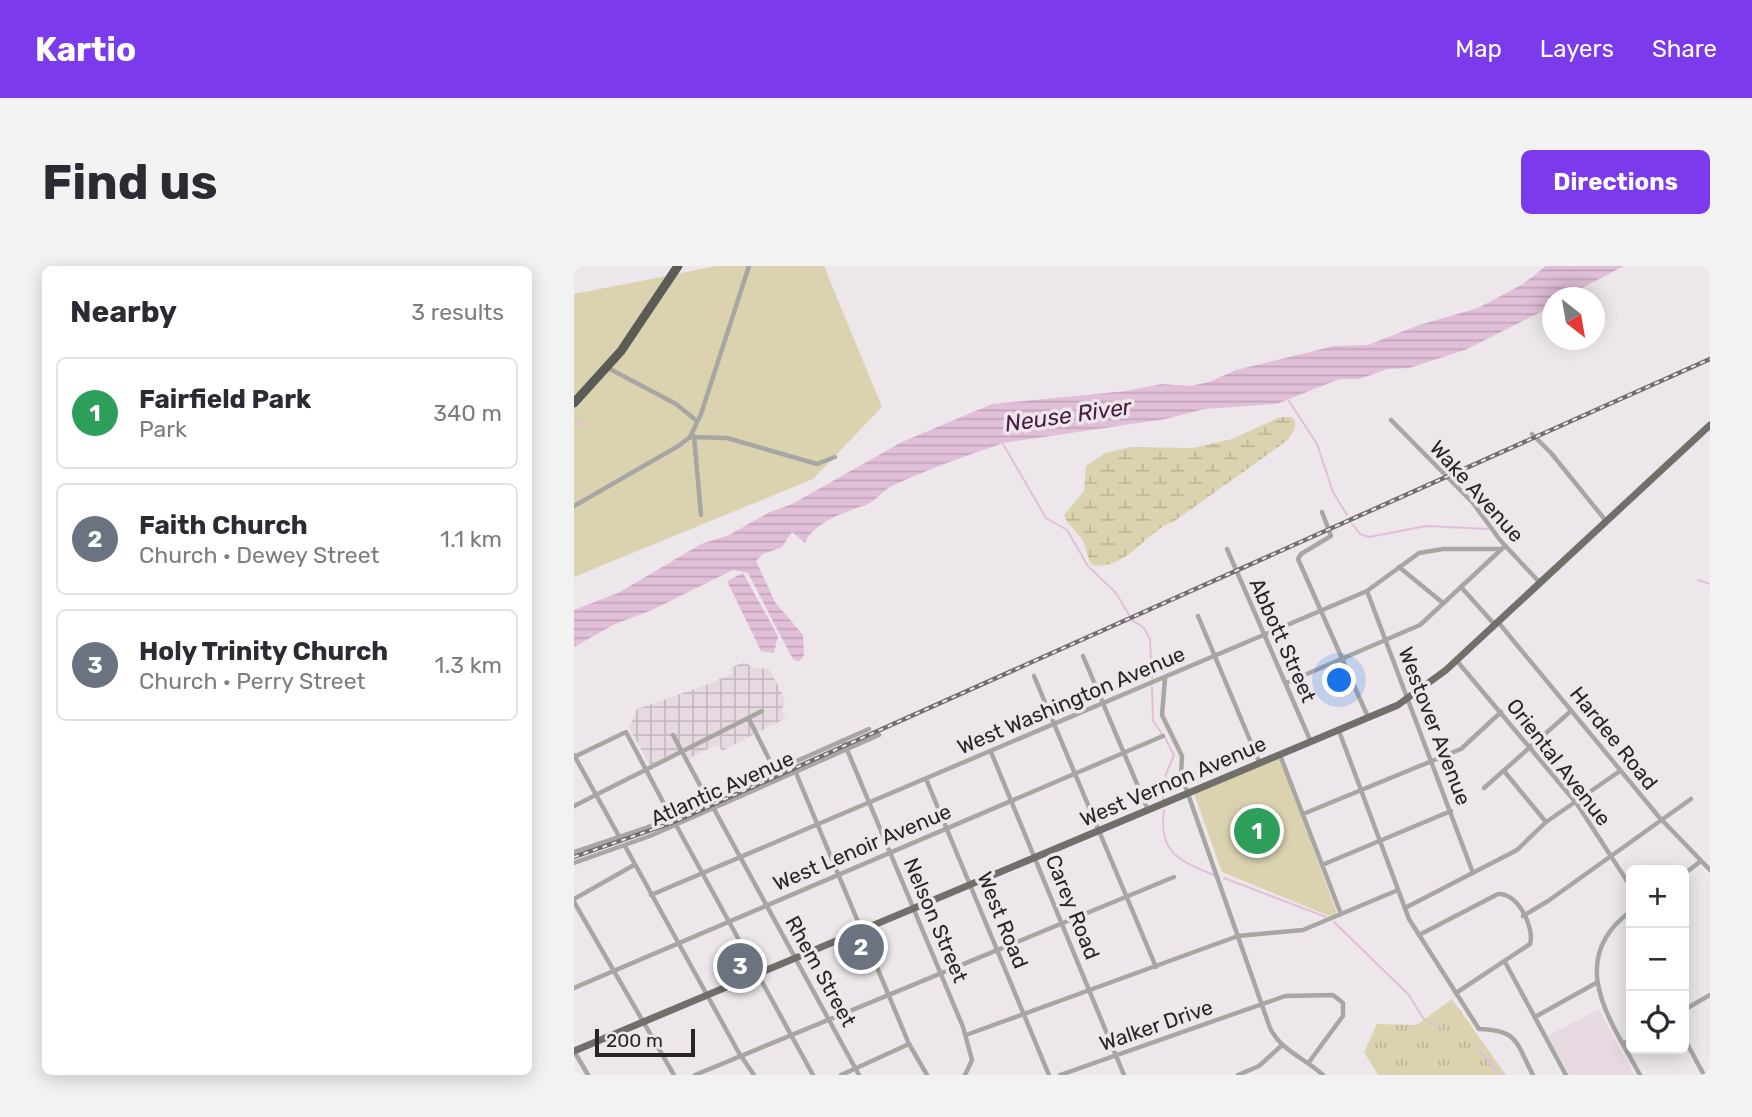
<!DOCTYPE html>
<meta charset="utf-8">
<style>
:root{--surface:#fff;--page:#f2f2f3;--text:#2b2b33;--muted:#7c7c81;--line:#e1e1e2;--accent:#7c3aed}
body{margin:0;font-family:Rubik,sans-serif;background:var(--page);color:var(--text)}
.controls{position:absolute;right:21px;bottom:21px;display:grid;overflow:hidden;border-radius:10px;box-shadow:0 4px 18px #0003}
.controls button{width:63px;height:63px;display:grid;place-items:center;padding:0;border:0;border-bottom:2px solid var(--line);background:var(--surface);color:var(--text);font:35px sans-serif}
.compass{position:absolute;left:968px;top:21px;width:63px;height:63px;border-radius:50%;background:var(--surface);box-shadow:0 4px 18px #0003;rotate:149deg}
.scale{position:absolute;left:21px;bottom:18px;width:100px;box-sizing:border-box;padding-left:7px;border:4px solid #282527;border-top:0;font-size:19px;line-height:24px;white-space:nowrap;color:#282527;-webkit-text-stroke:5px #ede7ec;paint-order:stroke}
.you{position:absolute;left:766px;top:415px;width:24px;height:24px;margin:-18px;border:5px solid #fff;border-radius:50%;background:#1a73e8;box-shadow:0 0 0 10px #1a73e833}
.badge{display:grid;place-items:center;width:46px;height:46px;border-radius:50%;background:var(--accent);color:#fff;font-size:23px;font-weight:700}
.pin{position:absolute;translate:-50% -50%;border:4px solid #fff;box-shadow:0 2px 7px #0006}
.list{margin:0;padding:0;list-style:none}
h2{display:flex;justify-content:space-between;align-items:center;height:91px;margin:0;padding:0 28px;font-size:30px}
h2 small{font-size:23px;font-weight:400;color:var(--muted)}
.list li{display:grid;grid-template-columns:46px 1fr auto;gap:21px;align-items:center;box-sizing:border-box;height:112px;margin:0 14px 14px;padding:0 14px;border:2px solid var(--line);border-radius:10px}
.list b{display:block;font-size:26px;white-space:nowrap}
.list p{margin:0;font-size:23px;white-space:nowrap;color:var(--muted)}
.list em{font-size:23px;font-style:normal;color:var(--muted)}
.icon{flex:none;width:38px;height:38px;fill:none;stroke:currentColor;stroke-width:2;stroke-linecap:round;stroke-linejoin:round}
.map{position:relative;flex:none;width:1136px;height:809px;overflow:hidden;border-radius:10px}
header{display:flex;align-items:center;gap:42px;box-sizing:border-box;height:98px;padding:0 35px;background:var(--accent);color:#fff}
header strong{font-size:33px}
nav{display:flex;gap:38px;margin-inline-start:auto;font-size:24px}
.intro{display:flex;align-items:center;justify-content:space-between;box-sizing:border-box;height:168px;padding:0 42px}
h1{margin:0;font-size:49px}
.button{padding:18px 32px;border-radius:10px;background:var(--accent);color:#fff;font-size:24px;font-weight:700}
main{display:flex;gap:42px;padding:0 42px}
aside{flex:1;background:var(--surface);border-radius:10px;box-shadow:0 4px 18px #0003}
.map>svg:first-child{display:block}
</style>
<header>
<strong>Kartio</strong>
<nav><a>Map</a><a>Layers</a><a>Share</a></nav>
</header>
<div class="intro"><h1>Find us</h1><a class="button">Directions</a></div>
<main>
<aside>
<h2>Nearby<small>3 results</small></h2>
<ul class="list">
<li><span class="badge" style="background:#2e9e5b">1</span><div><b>Fairfield Park</b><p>Park</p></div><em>340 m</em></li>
<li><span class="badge" style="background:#6b7280">2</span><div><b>Faith Church</b><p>Church · Dewey Street</p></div><em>1.1 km</em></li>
<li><span class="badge" style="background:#6b7280">3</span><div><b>Holy Trinity Church</b><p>Church · Perry Street</p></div><em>1.3 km</em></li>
</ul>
</aside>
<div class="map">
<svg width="1136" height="809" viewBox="0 0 1136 809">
<defs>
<pattern id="industrial-grid" width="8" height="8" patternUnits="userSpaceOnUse" patternTransform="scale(1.75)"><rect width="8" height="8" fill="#e6d9e2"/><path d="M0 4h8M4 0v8" fill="none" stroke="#c5bac2"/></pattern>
<pattern id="grass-tufts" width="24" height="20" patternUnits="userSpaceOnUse" patternTransform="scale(1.75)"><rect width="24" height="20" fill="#dbd3b0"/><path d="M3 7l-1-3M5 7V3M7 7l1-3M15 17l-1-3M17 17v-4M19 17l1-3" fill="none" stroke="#bcb597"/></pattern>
<pattern id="wetland-marsh" width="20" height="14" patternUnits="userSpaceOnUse" patternTransform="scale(1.75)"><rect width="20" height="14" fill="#dbd3b0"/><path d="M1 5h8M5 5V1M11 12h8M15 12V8" fill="none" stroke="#bcb597"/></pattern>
<pattern id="water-rules" width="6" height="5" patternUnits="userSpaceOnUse" patternTransform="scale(1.75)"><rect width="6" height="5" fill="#e2bfd9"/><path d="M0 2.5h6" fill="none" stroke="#c2a4ba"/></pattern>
</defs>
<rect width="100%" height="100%" fill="#ede7ec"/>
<path fill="#e6d9e2" d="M 1025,743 L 1046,784 L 1060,809 L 996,809 L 974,770 Z"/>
<path fill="url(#industrial-grid)" d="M 170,396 L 178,401 L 195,403 L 211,433 L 208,445 L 212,452 L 148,485 L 144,478 L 114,493 L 105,484 L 76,499 L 55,462 L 63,443 L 135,418 L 159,407 L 156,402 Z"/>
<path fill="url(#grass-tufts)" d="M 878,733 L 932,809 L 804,809 L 790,786 L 803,758 L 843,759 Z"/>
<path fill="url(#wetland-marsh)" d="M 706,151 L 718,151 C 725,159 719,166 714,174 L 599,256 C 573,264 551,306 518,299 C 512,291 513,280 507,272 C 501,263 494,260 490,249 L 510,225 L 512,200 L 531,187 L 558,181 L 619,182 L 658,173 Z"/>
<g fill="#dbd3b0">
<path d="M 143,0 L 250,0 L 308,141 L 239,213 L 0,311 L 0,28 Z"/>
<path d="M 705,490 L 763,647 L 755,650 L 648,606 L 619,525 Z"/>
</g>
<g fill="url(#water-rules)">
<path d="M 972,0 L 1050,0 L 991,31 L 978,32 L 978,39 L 975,42 L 891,84 L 835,102 L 814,103 L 785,113 L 766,113 L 702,138 L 630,143 L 592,153 L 429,177 C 392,190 354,203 318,220 C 309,224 302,235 292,239 C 271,246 240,256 231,277 L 218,266 L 208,281 L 189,288 L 182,295 L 201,336 L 229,369 L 230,389 L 226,395 L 220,394 L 215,386 L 174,307 L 159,304 L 78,344 L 39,359 L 0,381 L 0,344 L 46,326 L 127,278 L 155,269 L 194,247 L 218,238 L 328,176 L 418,138 L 552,125 L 587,118 L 617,120 L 635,116 L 662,104 L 760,80 L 794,79 L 845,59 L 904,42 L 949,18 Z"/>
<path d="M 169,307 L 204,370 L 200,387 L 187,385 L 153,315 Z"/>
</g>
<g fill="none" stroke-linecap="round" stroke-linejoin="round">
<g stroke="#e2bfd9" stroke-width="2">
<path d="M 715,135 L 743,178 L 759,226 L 773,249"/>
<path d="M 0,153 L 15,162"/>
<path d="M 428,176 L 472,252 L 493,264 L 514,300 L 542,327 L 555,349"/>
<path d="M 778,258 L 786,268 L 795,271 L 852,260 L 914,263"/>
<path d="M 1124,314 L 1136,318"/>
<path d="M 558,354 L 570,362 L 576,373 L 578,412"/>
<path d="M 578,421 L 579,455 L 588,468"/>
<path d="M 589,533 L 592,508 L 600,489 L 591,472"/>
<path d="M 590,545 C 584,586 605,595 640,609"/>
<path d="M 650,612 L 752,651"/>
<path d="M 760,656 L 835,729 L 849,752 L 870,764"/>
<path d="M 904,783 L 927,809"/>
</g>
<g stroke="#a7a6a3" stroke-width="4.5">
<path d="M 34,102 L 102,138 L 123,155"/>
<path d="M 817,154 L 899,237 L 926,274 L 966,317"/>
<path d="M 958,168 L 977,187 L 1032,255"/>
<path d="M 120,170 L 127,249"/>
<path d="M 116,171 L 153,172 L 243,198 L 261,191"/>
<path d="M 0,240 L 106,179 L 116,171 L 127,148 L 175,0"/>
<path d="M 748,246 L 757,270 L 727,288 L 724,293 L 794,451"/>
<path d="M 653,283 L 737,476"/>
<path d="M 825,301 L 869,337"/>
<path d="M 887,321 L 921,359"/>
<path d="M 793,325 L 899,607"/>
<path d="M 624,350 L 686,498"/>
<path d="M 924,356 L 1085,551 L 1136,604"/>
<path d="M 509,390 L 574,544"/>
<path d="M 883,395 L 1003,538 L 1057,621"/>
<path d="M 460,410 L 582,701"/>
<path d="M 591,412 L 588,449 L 608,490 L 607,508 L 696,762 C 708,786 730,791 749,809"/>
<path d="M 712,417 L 846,359 L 931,280"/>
<path d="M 175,453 L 201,505"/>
<path d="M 765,465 L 835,653 L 905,763 C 945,764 942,777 959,809"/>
<path d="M 99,469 L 134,534"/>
<path d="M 269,474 L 389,761 L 398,794 L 391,809"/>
<path d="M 417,486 L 550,809"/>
<path d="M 0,489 L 46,572"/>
<path d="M 706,489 L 767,648"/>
<path d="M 0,491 L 52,466 L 97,551"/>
<path d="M 930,505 L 972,556"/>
<path d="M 222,507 L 335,778 L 353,809"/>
<path d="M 352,513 L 475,809"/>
<path d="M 910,522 L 997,445"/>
<path d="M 0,540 L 188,445"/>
<path d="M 140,543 L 285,809"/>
<path d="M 729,548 L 887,483 L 927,446"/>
<path d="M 102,559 L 239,809"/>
<path d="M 51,580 L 165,787 L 180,809"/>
<path d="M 0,586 L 72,562 L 295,463"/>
<path d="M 0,597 L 76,570 L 305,469"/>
<path d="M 748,599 L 877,545"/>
<path d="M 1110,608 L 1127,595"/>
<path d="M 77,629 L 793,325 L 845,287 L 869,283 L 927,283"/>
<path d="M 0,633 L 60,599"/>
<path d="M 0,636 L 100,809"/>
<path d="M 831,642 L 943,584 L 972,556 L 1046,505"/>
<path d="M 1057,645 C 990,694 1037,755 1066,809"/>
<path d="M 949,650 L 974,635 L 1117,533"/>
<path d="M 845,669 L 924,628 C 943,626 961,661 956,678 L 882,727"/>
<path d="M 931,696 L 992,809"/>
<path d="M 0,722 L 589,470"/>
<path d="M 1110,744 L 1136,729"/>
<path d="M 961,751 L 1022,717"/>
<path d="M 392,769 L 664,670 L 729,664 L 824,624"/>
<path d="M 1110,772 L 1130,809"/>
<path d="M 1049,778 L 1057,773"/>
<path d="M 0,785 L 14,809"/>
<path d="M 121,809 L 600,611"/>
<path d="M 267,809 L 335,778"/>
<path d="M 486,809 L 711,730 L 759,729 L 769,737 L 769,750 L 735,796"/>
<path d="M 664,809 L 685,800 L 707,780"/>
</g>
<path stroke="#706f6a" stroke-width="7" d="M 0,785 L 824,439 L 872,404 L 1136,159"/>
<path stroke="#5c5b55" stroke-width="9" d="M 0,137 L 47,85 L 104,0"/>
<g stroke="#716d70" stroke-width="4.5">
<path id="rail" d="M 0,591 L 100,556 L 1136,93"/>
</g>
<use href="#rail" stroke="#ede7ec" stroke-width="2" stroke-dasharray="5" stroke-linecap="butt"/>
</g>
<g text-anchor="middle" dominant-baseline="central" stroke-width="7" stroke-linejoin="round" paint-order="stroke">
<g font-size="21" fill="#282527" stroke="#ede7ec">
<text transform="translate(903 225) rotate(48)">Wake Avenue</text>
<text transform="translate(709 374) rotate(66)">Abbott Street</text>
<text transform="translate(497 434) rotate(-23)">West Washington Avenue</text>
<text transform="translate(861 460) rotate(69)">Westover Avenue</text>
<text transform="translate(1040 472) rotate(51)">Hardee Road</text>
<text transform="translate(985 496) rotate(52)">Oriental Avenue</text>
<text transform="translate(599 515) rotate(-23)">West Vernon Avenue</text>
<text transform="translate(148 522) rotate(-24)">Atlantic Avenue</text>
<text transform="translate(288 581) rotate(-23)">West Lenoir Avenue</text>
<text transform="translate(499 641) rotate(68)">Carey Road</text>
<text transform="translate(362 654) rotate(67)">Nelson Street</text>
<text transform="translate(429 654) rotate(68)">West Road</text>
<text transform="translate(247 705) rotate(61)">Rhem Street</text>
<text transform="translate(582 759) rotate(-19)">Walker Drive</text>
</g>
<g font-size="23" font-style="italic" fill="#471c3f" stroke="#ede7ec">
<text transform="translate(494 149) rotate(-8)">Neuse River</text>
</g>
</g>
</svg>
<div class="controls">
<button>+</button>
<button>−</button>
<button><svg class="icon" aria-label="locate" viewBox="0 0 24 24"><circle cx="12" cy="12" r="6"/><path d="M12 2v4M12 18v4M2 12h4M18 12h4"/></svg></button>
</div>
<svg class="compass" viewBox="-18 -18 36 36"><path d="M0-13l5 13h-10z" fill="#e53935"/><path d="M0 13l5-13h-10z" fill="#7c7c81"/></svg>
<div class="scale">200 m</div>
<div class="you"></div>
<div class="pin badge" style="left:683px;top:565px;background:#2e9e5b">1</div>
<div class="pin badge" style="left:287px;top:681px;background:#6b7280">2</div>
<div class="pin badge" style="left:166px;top:700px;background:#6b7280">3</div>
</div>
</main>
